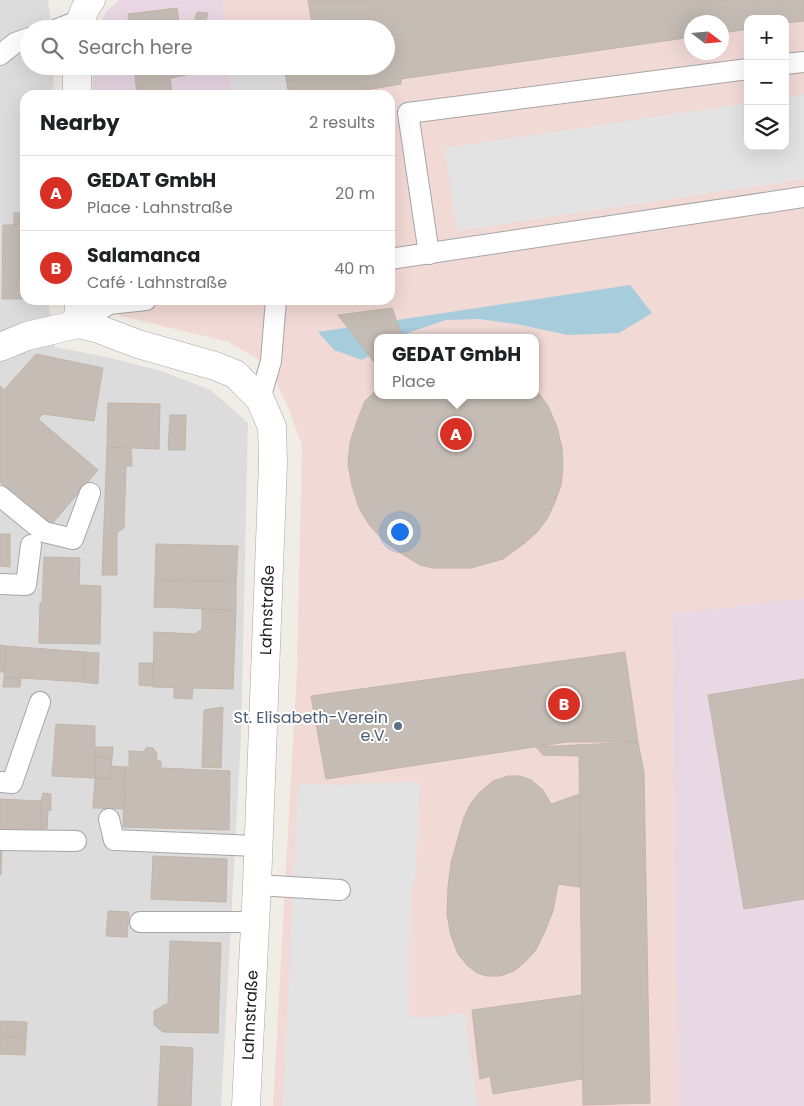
<!DOCTYPE html>
<meta charset="utf-8">
<style>
:root{--surface:#fff;--page:#f2f2f2;--text:#202124;--muted:#757577;--line:#e0e0e0;--accent:#d93025}
body{margin:0;font-family:Poppins,sans-serif;background:var(--page);color:var(--text)}
.controls{position:absolute;right:15px;top:15px;display:grid;overflow:hidden;border-radius:10px;box-shadow:0 5px 20px #0002}
.controls button{width:45px;height:45px;display:grid;place-items:center;padding:0;border:0;border-bottom:1px solid var(--line);background:var(--surface);color:var(--text);font:25px sans-serif}
.compass{position:absolute;left:684px;top:15px;width:45px;height:45px;border-radius:50%;background:var(--surface);box-shadow:0 5px 20px #0002;rotate:106deg}
.you{position:absolute;left:399px;top:531px;width:18px;height:18px;margin:-12px;border:4px solid #fff;border-radius:50%;background:#1a73e8;box-shadow:0 0 0 8px #1a73e833}
.badge{display:grid;place-items:center;width:32px;height:32px;border-radius:50%;background:var(--accent);color:#fff;font-size:16px;font-weight:700}
.pin{position:absolute;translate:-50% -50%;border:2px solid #fff;box-shadow:0 1px 5px #0006}
.popup{position:absolute;left:374px;top:334px;width:165px;height:65px;box-sizing:border-box;display:grid;place-content:center;border-radius:10px;background:var(--surface);filter:drop-shadow(0 1px 4px #0005);font-size:16px;white-space:nowrap;color:var(--muted)}
.popup b{font-size:19px;color:var(--text)}
.popup::after{content:'';position:absolute;left:50%;top:100%;margin-left:-10px;border:10px solid transparent;border-top-color:var(--surface)}
.list{margin:0;padding:0;list-style:none}
h2{display:flex;justify-content:space-between;align-items:center;height:65px;margin:0;padding:0 20px;font-size:21px}
h2 small{font-size:16px;font-weight:400;color:var(--muted)}
.list li{display:grid;grid-template-columns:32px 1fr auto;gap:15px;align-items:center;box-sizing:border-box;height:75px;padding:0 20px;border-top:1px solid var(--line)}
.list b{display:block;font-size:19px;white-space:nowrap}
.list p{margin:0;font-size:16px;white-space:nowrap;color:var(--muted)}
.list em{font-size:16px;font-style:normal;color:var(--muted)}
.icon{flex:none;width:28px;height:28px;fill:none;stroke:currentColor;stroke-width:2;stroke-linecap:round;stroke-linejoin:round}
.map{position:relative;flex:none;width:804px;height:1106px;overflow:hidden}
.search{position:absolute;background:var(--surface);box-shadow:0 5px 20px #0002;left:20px;top:20px;width:375px;height:55px;display:flex;align-items:center;gap:12px;box-sizing:border-box;padding:0 18px;border-radius:28px;color:var(--muted);font-size:19px}
.panel{position:absolute;background:var(--surface);box-shadow:0 5px 20px #0002;left:20px;top:90px;width:375px;height:215px;border-radius:15px}
.map>svg:first-child{display:block}
</style>
<div class="map">
<svg width="804" height="1106" viewBox="0 0 804 1106">
<rect width="100%" height="100%" fill="#f0ede6"/>
<path fill="#dddcdc" d="M 0,0 L 48,0 L 52,29 L 29,29 L 29,66 L 54,66 L 53,95 L 25,95 L 25,300 L 48,300 L 55,347 L 107,357 L 161,371 L 211,390 L 248,423 L 241,737 L 221,1106 L 0,1106 Z"/>
<path fill="#f1d9d5" fill-rule="evenodd" d="M 223,0 L 804,0 L 804,598 L 672,615 L 678,1106 L 273,1106 L 297,669 L 302,445 L 287,405 L 273,375 L 256,358 L 229,342 L 120,316 L 109,304 L 106,300 L 390,300 L 390,95 L 232,95 L 229,66 L 386,66 L 386,29 L 226,29 ZM 748,19 L 785,19 L 785,146 L 748,146 ZM 692,22 L 722,22 L 722,52 L 692,52 ZM 377,338 L 535,338 L 535,395 L 377,395 Z"/>
<g fill="#e9d8e4">
<path d="M 119,0 L 223,0 L 226,29 L 96,29 L 106,12 Z"/>
<path d="M 93,66 L 229,66 L 232,95 L 93,95 Z"/>
<path d="M 804,598 L 804,1106 L 678,1106 L 672,614 Z"/>
</g>
<g fill="#e3e3e3">
<path d="M 229,66 L 284,66 L 289,95 L 232,95 Z"/>
<path d="M 804,94 L 804,179 L 457,231 L 445,148 L 748,103 L 748,146 L 785,146 L 785,97 Z"/>
<path d="M 420,782 L 416,875 L 410,893 L 409,1017 L 437,1017 L 465,1013 L 478,1106 L 283,1106 L 298,783 L 344,785 L 361,783 Z"/>
</g>
<path fill="#a7cddd" d="M 630,285 L 652,313 L 619,333 L 568,335 L 521,325 L 480,319 L 446,320 L 410,332 L 400,338 L 377,338 L 377,351 L 362,360 L 334,350 L 318,332 Z"/>
<g fill="#c5bdb5" stroke="#c2b5a8">
<path d="M 308,0 L 804,0 L 804,21 L 785,23 L 785,19 L 748,19 L 748,29 L 722,33 L 722,22 L 692,22 L 692,37 L 401,79 L 401,84 L 359,91 L 359,95 L 289,95 L 284,66 L 386,66 L 386,29 L 313,29 Z"/>
<path d="M 177,8 L 180,29 L 129,29 L 128,14 Z"/>
<path d="M 197,12 L 208,13 L 204,29 L 192,29 Z"/>
<path d="M 134,66 L 185,66 L 186,75 L 170,78 L 172,95 L 137,95 Z"/>
<rect x="14" y="213" width="11" height="12"/>
<path d="M 3,225 L 25,225 L 25,299 L 2,299 Z"/>
<path d="M 392,308 L 403,338 L 377,338 L 377,366 L 338,315 Z"/>
<path d="M 36,354 L 103,368 L 94,421 L 43,414 L 38,419 L 98,470 L 51,525 L 0,482 L 0,386 L 4,390 Z"/>
<path d="M 535,388 L 548,406 L 557,427 L 562,448 L 563,466 L 561,485 L 555,502 L 547,519 L 538,531 L 525,543 L 503,559 L 471,568 L 433,568 L 420,565 L 402,554 L 385,542 L 370,526 L 359,508 L 352,486 L 348,464 L 350,442 L 357,421 L 365,401 L 377,389 L 377,395 L 535,395 Z"/>
<path d="M 108,403 L 160,404 L 159,449 L 107,447 Z"/>
<path d="M 170,415 L 186,415 L 185,450 L 168,450 Z"/>
<path d="M 107,447 L 131,448 L 132,466 L 126,466 L 124,528 L 117,533 L 117,575 L 102,575 Z"/>
<path d="M 0,534 L 10,534 L 10,567 L 0,566 Z"/>
<path d="M 156,544 L 238,546 L 236,582 L 155,580 Z"/>
<path d="M 44,557 L 80,558 L 79,585 L 101,586 L 100,644 L 39,643 L 40,603 L 42,602 Z"/>
<path d="M 155,580 L 236,582 L 236,610 L 154,607 Z"/>
<path d="M 202,609 L 236,610 L 233,689 L 153,687 L 154,632 L 195,634 L 202,629 Z"/>
<path d="M 0,645 L 6,646 L 4,672 L 0,672 Z"/>
<path d="M 6,646 L 85,652 L 83,682 L 4,677 Z"/>
<path d="M 85,652 L 99,653 L 98,684 L 83,682 Z"/>
<path d="M 625,652 L 638,742 L 567,742 L 326,779 L 311,696 Z"/>
<path d="M 139,663 L 153,663 L 153,686 L 139,685 Z"/>
<path d="M 4,677 L 21,679 L 20,687 L 3,687 Z"/>
<path d="M 804,679 L 804,899 L 744,909 L 708,695 Z"/>
<path d="M 174,688 L 193,688 L 192,699 L 174,698 Z"/>
<path d="M 223,707 L 221,768 L 202,767 L 204,710 Z"/>
<path d="M 56,724 L 95,726 L 95,778 L 52,776 Z"/>
<path d="M 638,742 L 644,772 L 650,1103 L 583,1105 L 579,756 L 543,755 L 536,747 Z"/>
<path d="M 95,747 L 113,747 L 112,758 L 95,757 Z"/>
<path d="M 147,747 L 153,748 L 157,753 L 156,761 L 161,761 L 161,768 L 230,771 L 229,830 L 123,827 L 125,767 L 129,767 L 129,751 L 143,752 Z"/>
<path d="M 95,757 L 112,758 L 110,778 L 95,778 Z"/>
<path d="M 110,766 L 125,767 L 124,809 L 93,808 L 95,778 L 110,778 Z"/>
<path d="M 508,776 L 520,776 L 531,780 L 543,790 L 551,804 L 580,794 L 580,887 L 558,884 L 553,911 L 545,931 L 536,950 L 525,962 L 514,971 L 500,976 L 487,976 L 477,973 L 467,965 L 458,954 L 451,936 L 447,915 L 448,887 L 451,863 L 464,817 L 471,803 L 481,791 L 493,781 Z"/>
<path d="M 43,793 L 51,794 L 51,811 L 48,810 L 47,829 L 41,829 L 41,801 Z"/>
<path d="M 0,799 L 41,801 L 41,831 L 0,830 Z"/>
<path d="M 0,847 L 2,847 L 1,875 L 0,875 Z"/>
<path d="M 153,856 L 227,859 L 226,902 L 151,899 Z"/>
<path d="M 108,911 L 129,912 L 127,937 L 106,936 Z"/>
<path d="M 170,941 L 221,943 L 218,1033 L 163,1032 L 154,1025 L 154,1011 L 164,1005 L 168,1004 Z"/>
<path d="M 582,995 L 582,1079 L 493,1094 L 490,1076 L 480,1079 L 472,1010 Z"/>
<path d="M 0,1021 L 27,1022 L 26,1038 L 0,1037 Z"/>
<path d="M 0,1037 L 26,1038 L 25,1055 L 0,1054 Z"/>
<path d="M 161,1046 L 193,1048 L 191,1106 L 158,1106 Z"/>
</g>
<g fill="none" stroke-linecap="round" stroke-linejoin="round">
<g stroke="#a6a6a6" stroke-width="22">
<g id="service">
<path d="M 57,29 L 81,20"/>
<path d="M 0,55 L 15,43 L 29,38"/>
<path d="M 785,64 L 804,62"/>
<path d="M 429,254 L 408,113 L 748,69"/>
<path d="M 390,259 L 804,197"/>
<path d="M 78,324 L 109,304 L 146,300"/>
<path d="M 260,399 L 271,361 L 276,300"/>
<path d="M 0,496 L 44,532 L 73,539 L 90,493"/>
<path d="M 0,584 L 26,585 L 31,545"/>
<path d="M 0,782 L 12,783 L 40,702"/>
<path d="M 109,819 L 114,840 L 258,846"/>
<path d="M 0,840 L 76,841"/>
<path d="M 257,885 L 340,890"/>
<path d="M 140,922 L 255,922"/>
</g>
</g>
<g stroke="#a6a6a6" stroke-width="29">
<g id="minor">
<path d="M 79,29 C 81,19 84,7 91,0"/>
<path d="M 77,66 L 77,95"/>
<path d="M 78,324 L 79,300"/>
<path d="M 0,347 L 27,336 L 78,324 L 96,328 L 138,344 L 215,366 L 235,374 L 260,399 L 272,427 L 273,462 L 257,885 L 246,1106"/>
</g>
</g>
<use href="#service" stroke="#fff" stroke-width="20"/>
<use href="#minor" stroke="#fff" stroke-width="28"/>
</g>
<circle fill="#5c6f8a" stroke="#fff" stroke-width="2" cx="398" cy="726" r="5"/>
<g text-anchor="middle" dominant-baseline="central" stroke-width="4" stroke-linejoin="round" paint-order="stroke">
<g font-size="16" fill="#1f1f1f" stroke="#fff">
<text transform="translate(267 610) rotate(-88)">Lahnstraße</text>
<text transform="translate(250 1015) rotate(-87)">Lahnstraße</text>
</g>
<g font-size="16" fill="#4e5e75" stroke="#fff" text-anchor="end">
<text x="388" y="717">St. Elisabeth-Verein<tspan x="388" dy="18">e.V.</tspan></text>
</g>
</g>
</svg>
<div class="controls">
<button>+</button>
<button>−</button>
<button><svg class="icon" aria-label="layers" viewBox="0 0 24 24"><path d="M12 4l9 5-9 5-9-5zM3 14l9 5 9-5"/></svg></button>
</div>
<svg class="compass" viewBox="-18 -18 36 36"><path d="M0-13l5 13h-10z" fill="#e53935"/><path d="M0 13l5-13h-10z" fill="#757577"/></svg>
<div class="you"></div>
<div class="pin badge" style="left:456px;top:434px">A</div>
<div class="popup"><b>GEDAT GmbH</b>Place</div>
<div class="pin badge" style="left:564px;top:704px">B</div>
<div class="search"><svg class="icon" aria-label="search" viewBox="0 0 24 24"><circle cx="10" cy="10" r="6"/><path d="M15 15l6 6"/></svg>Search here</div>
<section class="panel">
<h2>Nearby<small>2 results</small></h2>
<ul class="list">
<li><span class="badge">A</span><div><b>GEDAT GmbH</b><p>Place · Lahnstraße</p></div><em>20 m</em></li>
<li><span class="badge">B</span><div><b>Salamanca</b><p>Café · Lahnstraße</p></div><em>40 m</em></li>
</ul>
</section>
</div>
